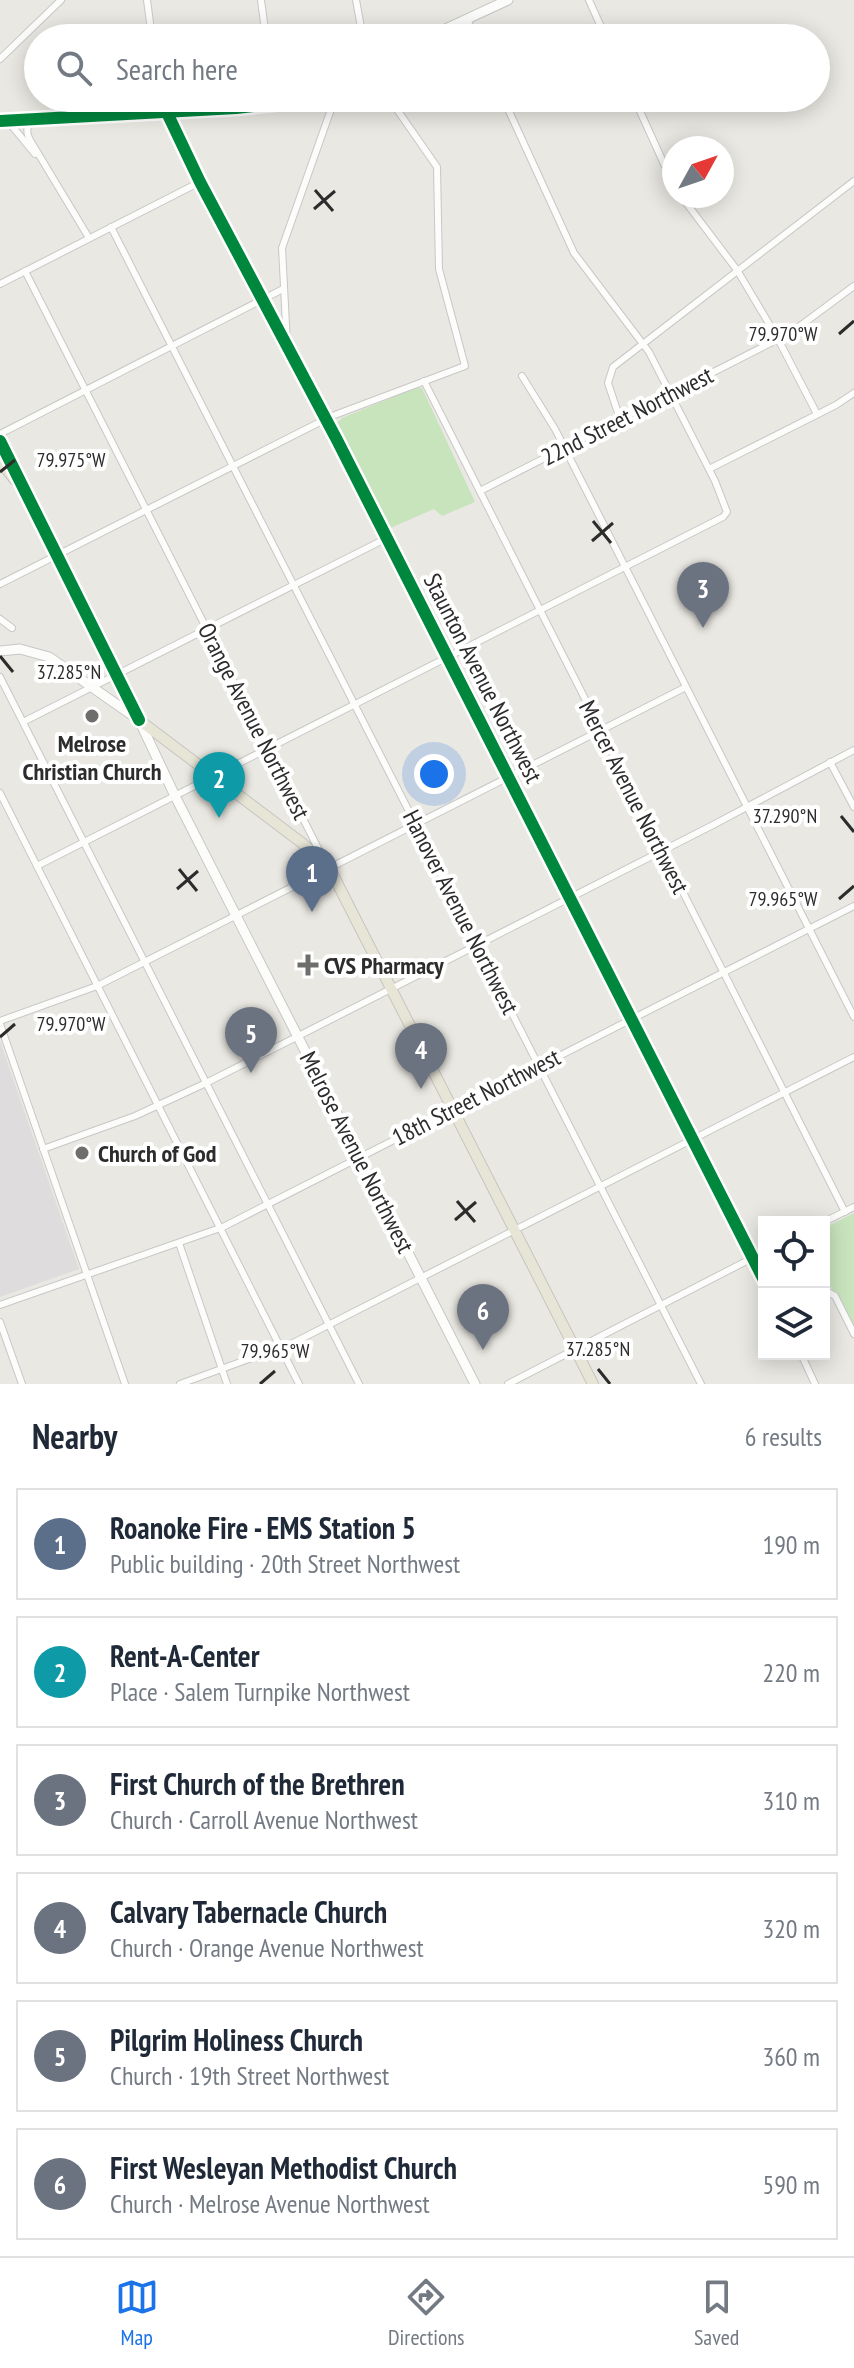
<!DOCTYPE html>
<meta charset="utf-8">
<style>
:root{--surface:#fff;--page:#f6f6f7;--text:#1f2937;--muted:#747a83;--line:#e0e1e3;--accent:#1a73e8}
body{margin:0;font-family:"PT Sans Narrow",sans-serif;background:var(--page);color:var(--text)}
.controls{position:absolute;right:24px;bottom:24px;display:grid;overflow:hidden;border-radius:0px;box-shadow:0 4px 20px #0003}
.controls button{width:72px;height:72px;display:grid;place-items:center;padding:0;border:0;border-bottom:2px solid var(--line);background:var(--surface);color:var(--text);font:40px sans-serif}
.compass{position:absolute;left:662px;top:136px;width:72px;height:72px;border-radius:50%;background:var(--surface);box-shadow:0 4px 20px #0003;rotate:50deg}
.you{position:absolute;left:434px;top:774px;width:28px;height:28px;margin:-20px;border:6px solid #fff;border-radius:50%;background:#1a73e8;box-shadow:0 0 0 12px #1a73e833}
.badge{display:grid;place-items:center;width:52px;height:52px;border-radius:50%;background:var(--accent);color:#fff;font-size:26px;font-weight:700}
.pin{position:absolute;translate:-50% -66px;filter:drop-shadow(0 2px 4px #0008)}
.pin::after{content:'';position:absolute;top:42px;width:28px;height:24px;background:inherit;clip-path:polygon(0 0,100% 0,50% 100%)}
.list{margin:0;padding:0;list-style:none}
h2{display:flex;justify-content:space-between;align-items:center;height:104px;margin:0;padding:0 32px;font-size:34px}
h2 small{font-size:26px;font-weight:400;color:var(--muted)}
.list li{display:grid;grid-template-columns:52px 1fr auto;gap:24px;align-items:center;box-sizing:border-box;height:112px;margin:0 16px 16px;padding:0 16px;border:2px solid var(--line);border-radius:0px}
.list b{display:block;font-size:30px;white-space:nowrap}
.list p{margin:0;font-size:26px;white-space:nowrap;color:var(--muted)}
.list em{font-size:26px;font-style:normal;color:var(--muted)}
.icon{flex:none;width:44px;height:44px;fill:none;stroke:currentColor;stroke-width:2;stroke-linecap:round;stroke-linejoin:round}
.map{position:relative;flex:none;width:854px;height:1384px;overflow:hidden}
.search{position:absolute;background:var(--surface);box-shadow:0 4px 20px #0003;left:24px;right:24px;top:24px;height:88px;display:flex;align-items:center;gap:20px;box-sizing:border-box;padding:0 28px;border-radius:44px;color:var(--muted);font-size:30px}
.sheet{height:872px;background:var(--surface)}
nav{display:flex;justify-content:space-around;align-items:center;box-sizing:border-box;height:112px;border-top:2px solid var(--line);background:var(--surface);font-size:22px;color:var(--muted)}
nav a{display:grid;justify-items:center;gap:4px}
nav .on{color:var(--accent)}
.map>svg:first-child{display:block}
</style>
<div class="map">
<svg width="854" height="1384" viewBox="0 0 854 1384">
<rect width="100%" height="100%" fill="#eae8e2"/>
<path fill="#dfdcdd" d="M 0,1041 L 79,1269 L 0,1297 Z"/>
<g fill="#c8e4bd">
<path d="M 415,388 L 422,388 L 475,502 L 442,516 L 434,509 L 388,529 L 336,424 L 342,418 Z"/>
<path d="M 854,1213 L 854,1327 L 828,1282 L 824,1283 L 824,1228 Z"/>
</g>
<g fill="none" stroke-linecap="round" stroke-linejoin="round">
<g stroke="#c8c7c7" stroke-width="8">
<g id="street">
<path d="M 147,0 L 152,38"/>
<path d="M 261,0 L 266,38"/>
<path d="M 356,0 L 363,38"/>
<path d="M 589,0 L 606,38"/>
<path d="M 467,19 L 475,38"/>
<path d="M 0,59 L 61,0"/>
<path d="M 160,98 L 200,182 L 337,440 L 764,1280"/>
<path d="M 634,98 L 674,186"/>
<path d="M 34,118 C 27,126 25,130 30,140 L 89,238"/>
<path d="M 7,120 L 35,154"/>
<path d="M 681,196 L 737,270 L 778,339 L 817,414"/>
<path d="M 111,227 L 701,1384"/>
<path d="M 25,271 L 324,860"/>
<path d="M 0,284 L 200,182"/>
<path d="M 287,344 L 282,248 L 335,98"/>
<path d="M 522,376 L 555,429 L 854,1017"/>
<path d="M 424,381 L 845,1212"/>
<path d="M 620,419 L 608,383 L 613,367 L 854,181"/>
<path d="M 0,434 L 283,289"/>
<path d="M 709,469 L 836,405 L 854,393"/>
<path d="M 480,491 L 792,332 L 854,286"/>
<path d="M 0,584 L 332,416 L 465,366 L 439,269 L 437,167 L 389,98"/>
<path d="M 0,619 L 12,628"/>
<path d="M 0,677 L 359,1384"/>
<path d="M 23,722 L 387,538"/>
<path d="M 830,762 L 854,807"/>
<path d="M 0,793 L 299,1384"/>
<path d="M 37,866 L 723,517 L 727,512 L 715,481 L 649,352 L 574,253 L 503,98"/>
<path d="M 0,1021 L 97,986 L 686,687"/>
<path d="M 0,1024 L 125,1384"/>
<path d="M 43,1149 L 135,1116 L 206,1083 L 713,825 L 854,750"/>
<path d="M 824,1222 L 854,1207"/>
<path d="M 179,1243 L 227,1384"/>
<path d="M 824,1290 L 835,1296 L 854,1334"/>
<path d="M 0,1305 L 223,1227 L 854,906"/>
<path d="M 0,1322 L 22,1384"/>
<path d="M 801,1354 L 815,1384"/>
<path d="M 180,1384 L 293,1343 L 854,1057"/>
<path d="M 508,1384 L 764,1252"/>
</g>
</g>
<g stroke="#c8c7c7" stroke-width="11">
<g id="secondary">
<path d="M 426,38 L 508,0"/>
<path d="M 0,121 L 236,108 L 273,104 L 294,98"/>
<path d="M 0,651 L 20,649 L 49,657 L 139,720 L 175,796 L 475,1384"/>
</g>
</g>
<g stroke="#c6c5c2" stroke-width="12">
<g id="primary">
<path d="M 0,441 L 139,720 L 302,843 L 330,869 L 593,1384"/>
<path d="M 0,461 L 15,480"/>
</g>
</g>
<use href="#street" stroke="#fcfcfb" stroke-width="6"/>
<use href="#secondary" stroke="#fcfcfb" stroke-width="9"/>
<use href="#primary" stroke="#e7e5d5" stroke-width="10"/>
<g stroke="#fff" stroke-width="17">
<g id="cycleway">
<path d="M 160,98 L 200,182 L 337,440 L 764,1280"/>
<path d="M 0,121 L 236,108 L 273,104 L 294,98"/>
<path d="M 0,441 L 139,720"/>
</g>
</g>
<use href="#cycleway" stroke="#00873e" stroke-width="12"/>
</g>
<path fill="none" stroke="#2c2c2c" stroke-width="3" d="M 315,190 L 333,211M 314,209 L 335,191M 839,334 L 854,321M 0,472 L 15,460M 593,521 L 611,543M 592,541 L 613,523M 0,656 L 13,672M 841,816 L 854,832M 179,869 L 197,891M 177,889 L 198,871M 839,899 L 854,886M 0,1037 L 15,1024M 457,1201 L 475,1222M 455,1220 L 476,1202M 598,1369 L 610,1384M 260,1384 L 275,1371"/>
<g fill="#6e6e6c" stroke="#fff" stroke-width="3">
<circle cx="92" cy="716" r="8"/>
<path d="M304 953h8v8h8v8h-8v8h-8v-8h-8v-8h8z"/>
<circle cx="82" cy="1153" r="8"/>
</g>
<g text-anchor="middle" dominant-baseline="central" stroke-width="8" stroke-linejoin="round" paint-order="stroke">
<g font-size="24" fill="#2c2c2c" stroke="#fff">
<text transform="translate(627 416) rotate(-27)">22nd Street Northwest</text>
<text transform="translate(483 678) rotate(63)">Staunton Avenue Northwest</text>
<text transform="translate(254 721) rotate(63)">Orange Avenue Northwest</text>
<text transform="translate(634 797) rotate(63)">Mercer Avenue Northwest</text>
<text transform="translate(461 912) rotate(63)">Hanover Avenue Northwest</text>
<text transform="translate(476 1097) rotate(-27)">18th Street Northwest</text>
<text transform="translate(357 1152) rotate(63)">Melrose Avenue Northwest</text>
</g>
<g font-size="24" font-weight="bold" fill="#2c2c2c" stroke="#fff" text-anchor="start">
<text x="92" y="743" text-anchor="middle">Melrose<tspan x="92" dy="28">Christian Church</tspan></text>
<text x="324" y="965">CVS Pharmacy</text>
<text x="98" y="1153">Church of God</text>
</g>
</g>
<g font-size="20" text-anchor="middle" fill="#2c2c2c" stroke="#fff" stroke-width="8" stroke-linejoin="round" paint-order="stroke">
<text x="783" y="341">79.970°W</text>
<text x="71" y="467">79.975°W</text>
<text x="69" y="679">37.285°N</text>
<text x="785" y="823">37.290°N</text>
<text x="783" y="906">79.965°W</text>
<text x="71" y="1031">79.970°W</text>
<text x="598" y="1356">37.285°N</text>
<text x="275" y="1358">79.965°W</text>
</g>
</svg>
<div class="controls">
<button><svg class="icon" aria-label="locate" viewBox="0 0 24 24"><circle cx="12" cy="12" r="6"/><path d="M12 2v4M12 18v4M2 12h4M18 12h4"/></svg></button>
<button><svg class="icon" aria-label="layers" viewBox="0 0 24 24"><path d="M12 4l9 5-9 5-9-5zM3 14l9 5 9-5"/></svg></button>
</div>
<svg class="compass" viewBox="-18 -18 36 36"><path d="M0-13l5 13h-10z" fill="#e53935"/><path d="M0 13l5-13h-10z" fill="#747a83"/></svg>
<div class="you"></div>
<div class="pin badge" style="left:312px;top:912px;background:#5c6f8a">1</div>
<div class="pin badge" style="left:219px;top:818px;background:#0f9aa8">2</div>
<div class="pin badge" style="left:703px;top:628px;background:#6b7280">3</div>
<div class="pin badge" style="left:421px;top:1089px;background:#6b7280">4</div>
<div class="pin badge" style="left:251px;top:1073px;background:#6b7280">5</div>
<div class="pin badge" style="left:483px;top:1350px;background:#6b7280">6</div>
<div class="search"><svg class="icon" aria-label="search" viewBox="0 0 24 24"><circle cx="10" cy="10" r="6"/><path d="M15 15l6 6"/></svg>Search here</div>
</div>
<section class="sheet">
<h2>Nearby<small>6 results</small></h2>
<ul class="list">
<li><span class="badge" style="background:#5c6f8a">1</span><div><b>Roanoke Fire - EMS Station 5</b><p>Public building · 20th Street Northwest</p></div><em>190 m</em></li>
<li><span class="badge" style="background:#0f9aa8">2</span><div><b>Rent-A-Center</b><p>Place · Salem Turnpike Northwest</p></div><em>220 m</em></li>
<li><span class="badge" style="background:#6b7280">3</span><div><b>First Church of the Brethren</b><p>Church · Carroll Avenue Northwest</p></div><em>310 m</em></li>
<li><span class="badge" style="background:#6b7280">4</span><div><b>Calvary Tabernacle Church</b><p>Church · Orange Avenue Northwest</p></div><em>320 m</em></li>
<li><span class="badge" style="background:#6b7280">5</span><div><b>Pilgrim Holiness Church</b><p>Church · 19th Street Northwest</p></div><em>360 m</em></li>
<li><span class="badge" style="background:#6b7280">6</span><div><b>First Wesleyan Methodist Church</b><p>Church · Melrose Avenue Northwest</p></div><em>590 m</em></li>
</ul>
</section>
<nav>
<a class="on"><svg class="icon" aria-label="map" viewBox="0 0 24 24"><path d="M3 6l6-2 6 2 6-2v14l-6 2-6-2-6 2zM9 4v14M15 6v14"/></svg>Map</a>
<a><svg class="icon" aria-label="directions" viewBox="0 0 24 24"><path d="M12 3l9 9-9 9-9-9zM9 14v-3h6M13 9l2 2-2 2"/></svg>Directions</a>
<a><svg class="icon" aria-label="saved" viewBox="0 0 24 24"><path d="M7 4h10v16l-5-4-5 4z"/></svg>Saved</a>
</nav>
